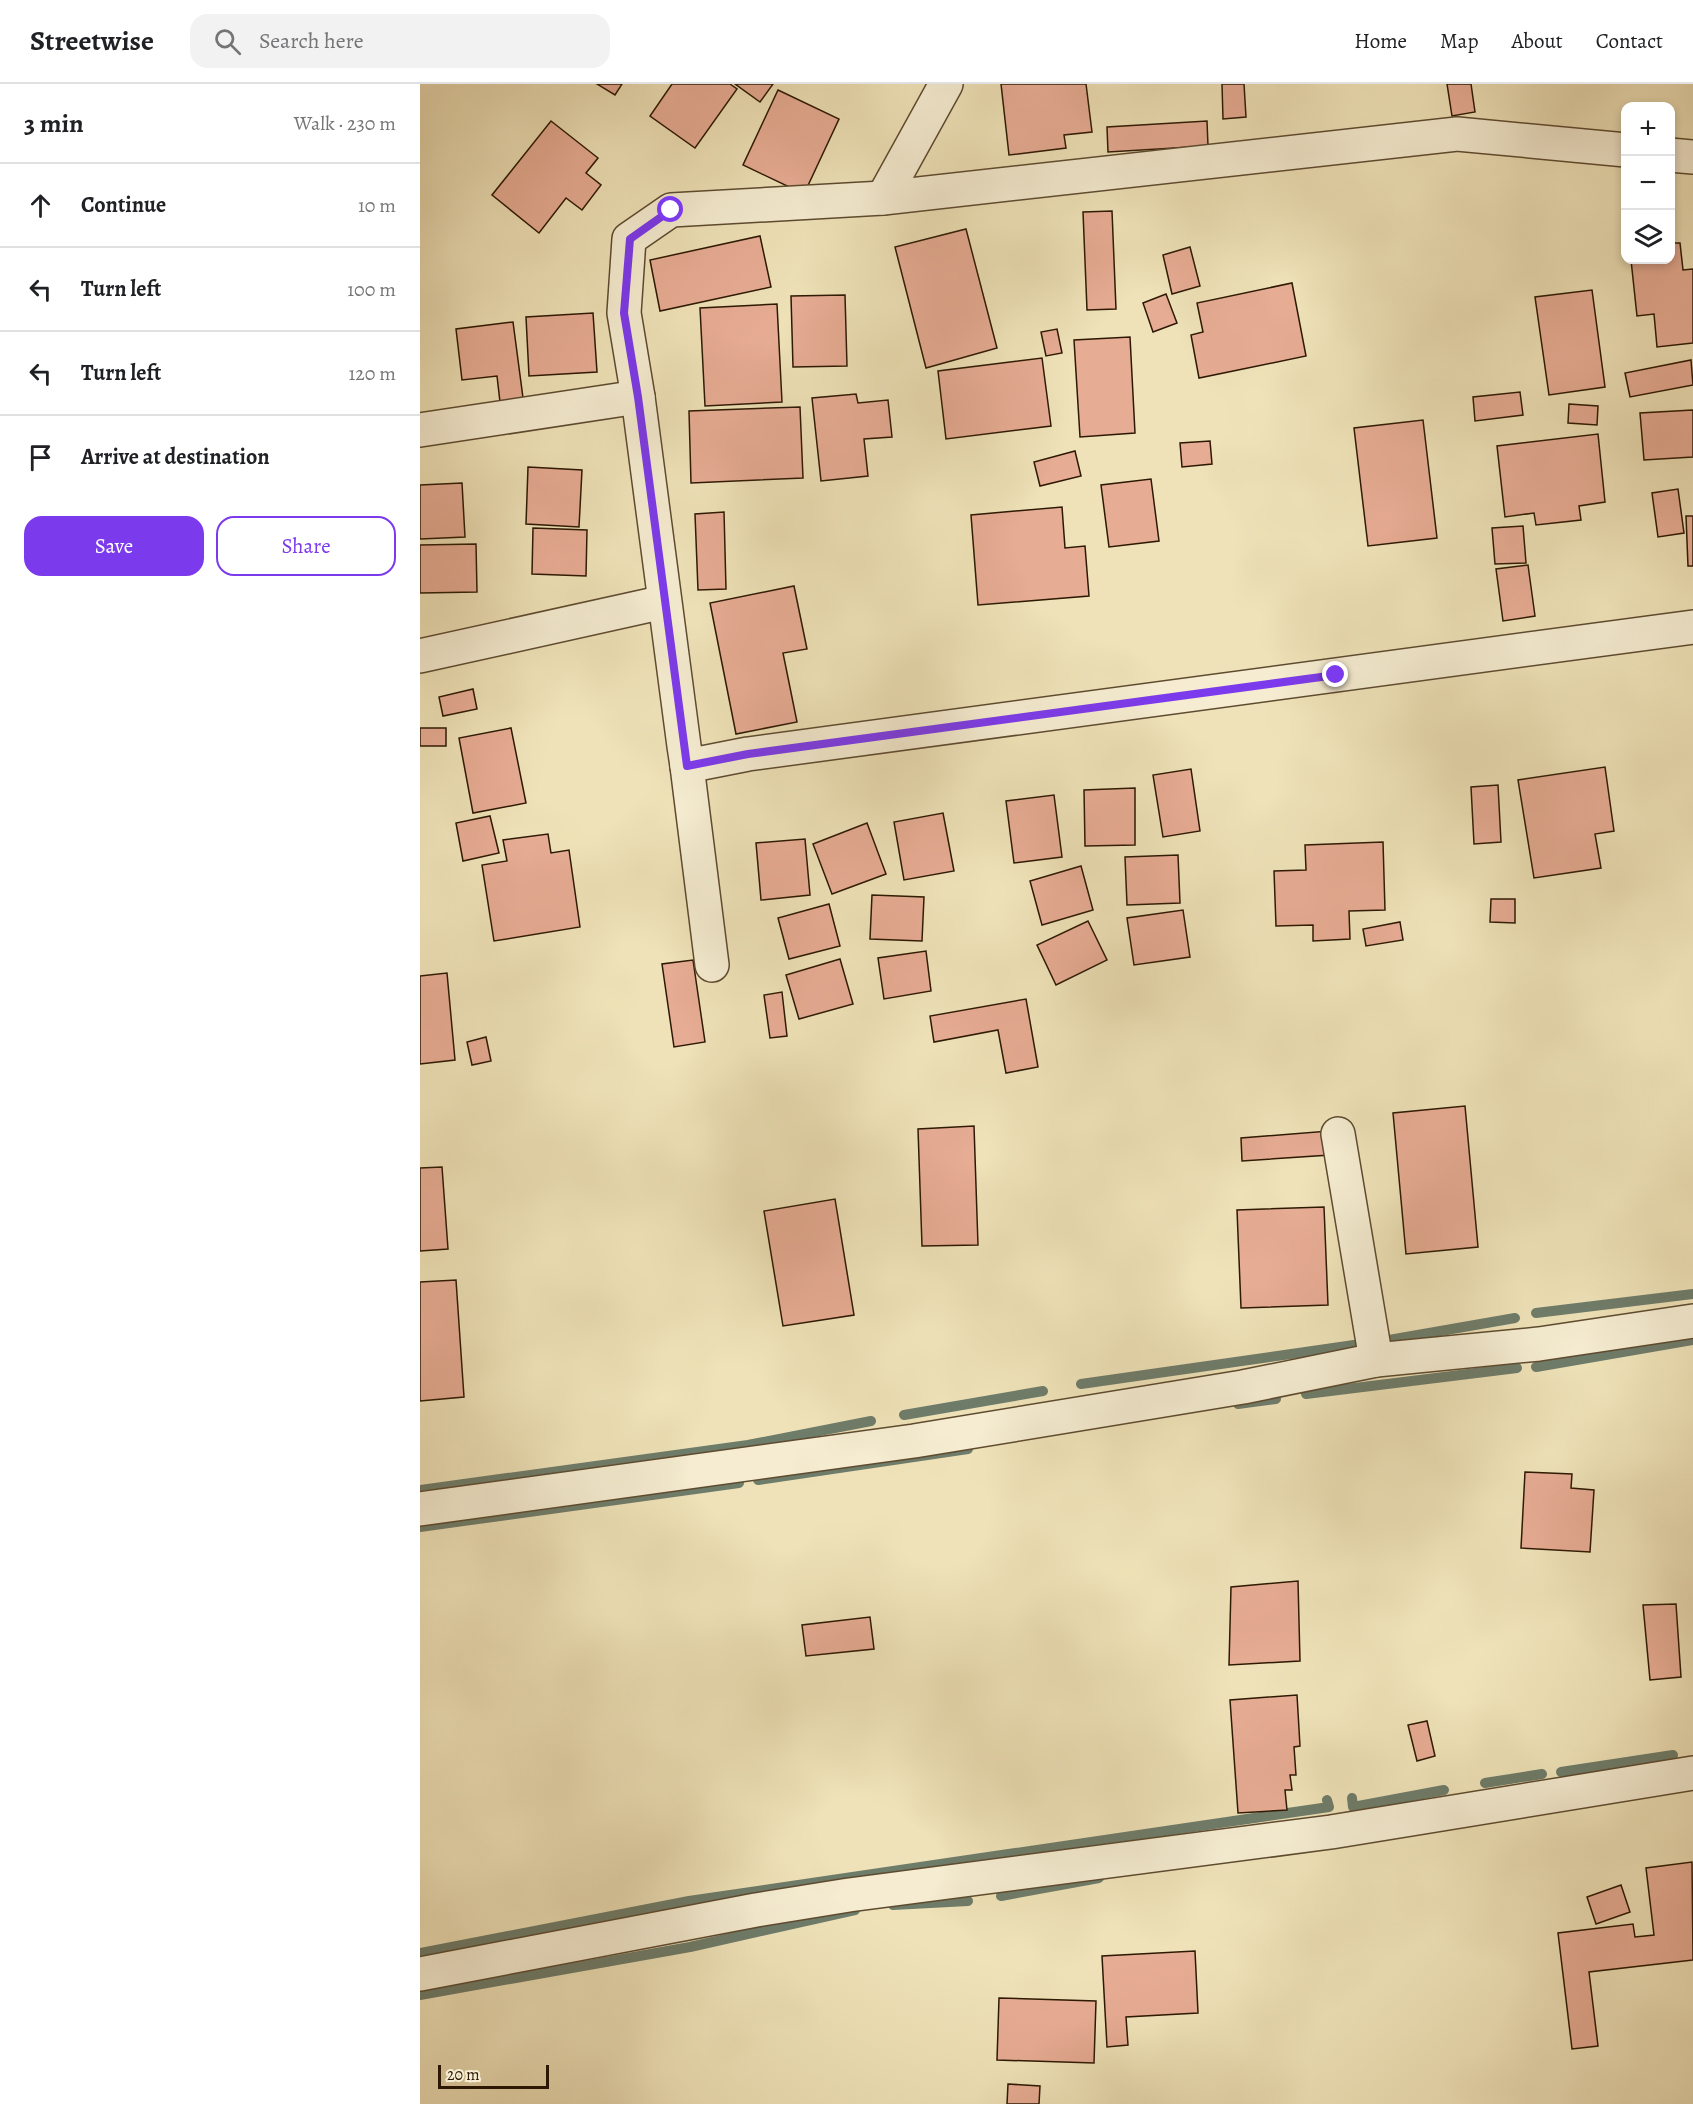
<!DOCTYPE html>
<meta charset="utf-8">
<style>
:root{--surface:#fff;--page:#f2f2f2;--text:#202124;--muted:#757577;--line:#e0e0e0;--accent:#7c3aed}
body{margin:0;font-family:Alegreya,serif;background:var(--page);color:var(--text)}
.controls{position:absolute;right:18px;top:18px;display:grid;overflow:hidden;border-radius:12px;box-shadow:0 3px 9px #0003}
.controls button{width:54px;height:54px;display:grid;place-items:center;padding:0;border:0;border-bottom:2px solid var(--line);background:var(--surface);color:var(--text);font:30px sans-serif}
.scale{position:absolute;left:18px;bottom:15px;width:111px;box-sizing:border-box;padding-left:6px;border:3px solid #2d1903;border-top:0;font-size:16px;line-height:21px;white-space:nowrap;color:#2d1903;-webkit-text-stroke:4px #f5ecd1;paint-order:stroke}
.stop{position:absolute;width:18px;height:18px;margin:-14px;border:4px solid #7c3aed;border-radius:50%;background:#fff}
.stop.end{background:#7c3aed;border-color:#fff;box-shadow:0 2px 6px #0008}
.list{margin:0;padding:0;list-style:none}
h2{display:flex;justify-content:space-between;align-items:center;height:78px;margin:0;padding:0 24px;font-size:26px}
h2 small{font-size:20px;font-weight:400;color:var(--muted)}
.list li{display:grid;grid-template-columns:39px 1fr auto;gap:18px;align-items:center;box-sizing:border-box;height:84px;padding:0 24px;border-top:2px solid var(--line)}
.list b{display:block;font-size:22px;white-space:nowrap}
.list em{font-size:20px;font-style:normal;color:var(--muted)}
.actions{display:flex;gap:12px;padding:18px 24px}
.actions a{flex:1;padding:14px 0;border:2px solid var(--accent);border-radius:18px;text-align:center;font-size:21px;color:var(--accent)}
.actions .main{background:var(--accent);color:#fff}
.icon{flex:none;width:33px;height:33px;fill:none;stroke:currentColor;stroke-width:2;stroke-linecap:round;stroke-linejoin:round}
.map{position:relative;flex:none;width:1273px;height:2020px;overflow:hidden}
header{display:flex;align-items:center;gap:36px;box-sizing:border-box;height:84px;padding:0 30px;background:var(--surface);border-bottom:2px solid var(--line)}
header strong{font-size:28px}
nav{display:flex;gap:33px;margin-inline-start:auto;font-size:21px}
.search{width:420px;height:54px;background:var(--page);display:flex;align-items:center;gap:15px;box-sizing:border-box;padding:0 21px;border-radius:18px;color:var(--muted);font-size:22px}
main{display:flex}
aside{flex:1;background:var(--surface)}
.map>svg:first-child{display:block}
</style>
<header>
<strong>Streetwise</strong>
<div class="search"><svg class="icon" aria-label="search" viewBox="0 0 24 24"><circle cx="10" cy="10" r="6"/><path d="M15 15l6 6"/></svg>Search here</div>
<nav><a>Home</a><a>Map</a><a>About</a><a>Contact</a></nav>
</header>
<main>
<aside>
<h2>3 min<small>Walk · 230 m</small></h2>
<ul class="list">
<li><svg class="icon" aria-label="ahead" viewBox="0 0 24 24"><path d="M12 20V5M6 11l6-6 6 6"/></svg><div><b>Continue</b></div><em>10 m</em></li>
<li><svg class="icon" aria-label="left" viewBox="0 0 24 24"><path d="M17 20v-9H6M10 6l-5 5 5 5"/></svg><div><b>Turn left</b></div><em>100 m</em></li>
<li><svg class="icon" aria-label="left" viewBox="0 0 24 24"><path d="M17 20v-9H6M10 6l-5 5 5 5"/></svg><div><b>Turn left</b></div><em>120 m</em></li>
<li><svg class="icon" aria-label="arrive" viewBox="0 0 24 24"><path d="M6 21V4h12l-3 4 3 4H6"/></svg><div><b>Arrive at destination</b></div></li>
</ul>
<div class="actions"><a class="main">Save</a><a>Share</a></div>
</aside>
<div class="map">
<svg width="1273" height="2020" viewBox="0 0 1273 2020">
<rect width="100%" height="100%" fill="#efe2b8"/>
<filter id="stains"><feTurbulence type="fractalNoise" baseFrequency=".00333" numOctaves="4"/><feColorMatrix values="0 0 0 0 .2 0 0 0 0 .09 0 0 0 0 .02 0 0 0 .5 -.17"/></filter>
<radialGradient id="worn" r=".72"><stop offset=".6" stop-color="#630" stop-opacity="0"/><stop offset="1" stop-color="#630" stop-opacity=".3"/></radialGradient>
<g fill="none" stroke-linecap="round" stroke-linejoin="round">
<g stroke="#6e7c6a" stroke-width="10">
<path d="M 1116,1229 L 1273,1210"/>
<path d="M 969,1256 L 1095,1234"/>
<path d="M 1116,1283 L 1273,1256"/>
<path d="M 661,1300 L 934,1261"/>
<path d="M 886,1310 L 1097,1284"/>
<path d="M 818,1320 L 856,1315"/>
<path d="M 484,1331 L 623,1307"/>
<path d="M 338,1396 L 548,1365"/>
<path d="M 0,1406 L 328,1361 L 451,1337"/>
<path d="M 0,1443 L 319,1399"/>
<path d="M 1141,1688 L 1253,1671"/>
<path d="M 1065,1699 L 1122,1690"/>
<path d="M 932,1714 L 933,1723 L 1024,1706"/>
<path d="M 581,1812 L 679,1794"/>
<path d="M 473,1821 L 548,1817"/>
<path d="M 0,1869 L 269,1817 L 909,1723 L 907,1716"/>
<path d="M 0,1911 L 270,1863 L 435,1826"/>
</g>
</g>
<g fill="#e7ac94" stroke="#2d1903" stroke-width="1.5">
<path d="M 177,0 L 202,0 L 195,11 Z"/>
<path d="M 252,0 L 310,0 L 317,5 L 275,64 L 230,32 Z"/>
<path d="M 315,0 L 353,0 L 340,18 Z"/>
<path d="M 581,0 L 666,0 L 672,48 L 644,51 L 646,64 L 589,71 Z"/>
<path d="M 802,0 L 824,0 L 826,33 L 803,35 Z"/>
<path d="M 1027,0 L 1051,0 L 1055,28 L 1032,32 Z"/>
<path d="M 358,6 L 419,35 L 384,110 L 323,81 Z"/>
<path d="M 131,37 L 178,74 L 166,89 L 181,101 L 162,126 L 146,114 L 119,149 L 72,111 Z"/>
<path d="M 787,37 L 788,62 L 688,68 L 687,43 Z"/>
<path d="M 692,127 L 696,225 L 667,226 L 663,128 Z"/>
<path d="M 546,145 L 577,264 L 506,284 L 475,163 Z"/>
<path d="M 340,152 L 351,203 L 240,227 L 230,176 Z"/>
<path d="M 1250,159 L 1260,159 L 1263,186 L 1273,185 L 1273,259 L 1237,263 L 1234,230 L 1217,232 L 1211,176 L 1250,176 Z"/>
<path d="M 770,163 L 780,202 L 752,210 L 743,171 Z"/>
<path d="M 872,199 L 886,272 L 779,294 L 771,251 L 783,248 L 777,219 Z"/>
<path d="M 1172,206 L 1185,303 L 1129,311 L 1115,213 Z"/>
<path d="M 746,210 L 757,239 L 733,248 L 723,219 Z"/>
<path d="M 425,211 L 427,282 L 373,283 L 371,212 Z"/>
<path d="M 357,220 L 362,318 L 285,322 L 280,224 Z"/>
<path d="M 173,229 L 177,288 L 109,292 L 106,233 Z"/>
<path d="M 93,238 L 103,314 L 80,318 L 77,292 L 42,296 L 36,245 Z"/>
<path d="M 637,245 L 642,269 L 626,272 L 621,248 Z"/>
<path d="M 710,253 L 715,349 L 660,353 L 654,256 Z"/>
<path d="M 622,274 L 631,342 L 526,355 L 518,287 Z"/>
<path d="M 1271,276 L 1273,301 L 1210,313 L 1205,289 Z"/>
<path d="M 1100,308 L 1103,331 L 1055,337 L 1053,313 Z"/>
<path d="M 436,310 L 438,319 L 468,316 L 472,353 L 444,355 L 448,392 L 401,397 L 392,314 Z"/>
<path d="M 1149,320 L 1178,322 L 1177,341 L 1148,339 Z"/>
<path d="M 380,323 L 383,394 L 271,399 L 269,327 Z"/>
<path d="M 1273,326 L 1273,373 L 1224,376 L 1220,329 Z"/>
<path d="M 1003,336 L 1017,454 L 948,462 L 934,344 Z"/>
<path d="M 1178,350 L 1185,418 L 1159,422 L 1161,436 L 1116,441 L 1114,429 L 1085,433 L 1077,362 Z"/>
<path d="M 790,357 L 792,380 L 762,383 L 760,359 Z"/>
<path d="M 655,367 L 661,392 L 620,402 L 614,378 Z"/>
<path d="M 108,383 L 162,386 L 159,443 L 106,440 Z"/>
<path d="M 731,395 L 739,457 L 689,463 L 681,401 Z"/>
<path d="M 42,399 L 45,453 L 0,455 L 0,401 Z"/>
<path d="M 1258,405 L 1264,449 L 1238,453 L 1232,409 Z"/>
<path d="M 642,423 L 645,464 L 665,462 L 669,512 L 558,521 L 551,431 Z"/>
<path d="M 304,428 L 306,505 L 278,506 L 275,430 Z"/>
<path d="M 1266,432 L 1273,432 L 1273,482 L 1268,482 Z"/>
<path d="M 1103,442 L 1106,479 L 1075,480 L 1072,444 Z"/>
<path d="M 113,444 L 167,446 L 166,492 L 112,490 Z"/>
<path d="M 56,460 L 57,508 L 0,509 L 0,461 Z"/>
<path d="M 1108,481 L 1115,532 L 1083,537 L 1076,485 Z"/>
<path d="M 374,502 L 387,565 L 363,569 L 377,638 L 316,650 L 290,519 Z"/>
<path d="M 53,605 L 57,625 L 23,632 L 19,613 Z"/>
<rect x="0" y="644" width="26" height="18"/>
<path d="M 91,644 L 106,719 L 53,729 L 39,654 Z"/>
<path d="M 1185,683 L 1194,747 L 1175,750 L 1181,784 L 1114,794 L 1098,696 Z"/>
<path d="M 771,685 L 780,747 L 743,753 L 733,691 Z"/>
<path d="M 1078,701 L 1081,758 L 1054,760 L 1051,703 Z"/>
<path d="M 715,704 L 715,761 L 665,762 L 664,706 Z"/>
<path d="M 634,711 L 642,773 L 594,779 L 586,717 Z"/>
<path d="M 523,729 L 534,787 L 484,796 L 474,738 Z"/>
<path d="M 70,732 L 79,769 L 43,777 L 36,739 Z"/>
<path d="M 447,739 L 466,790 L 412,810 L 393,760 Z"/>
<path d="M 128,750 L 131,769 L 149,766 L 160,843 L 74,857 L 62,781 L 87,777 L 83,756 Z"/>
<path d="M 385,755 L 390,811 L 341,816 L 336,759 Z"/>
<path d="M 963,758 L 965,826 L 929,827 L 930,855 L 893,857 L 893,841 L 856,842 L 854,787 L 886,786 L 885,761 Z"/>
<path d="M 758,771 L 760,819 L 707,821 L 705,773 Z"/>
<path d="M 661,782 L 673,826 L 622,841 L 610,797 Z"/>
<path d="M 452,811 L 504,813 L 502,857 L 450,855 Z"/>
<path d="M 1071,815 L 1095,815 L 1095,839 L 1070,838 Z"/>
<path d="M 409,820 L 420,862 L 369,875 L 358,834 Z"/>
<path d="M 763,826 L 770,873 L 714,881 L 707,834 Z"/>
<path d="M 668,837 L 687,876 L 636,901 L 617,861 Z"/>
<path d="M 980,838 L 983,856 L 946,862 L 943,845 Z"/>
<path d="M 506,867 L 511,907 L 464,915 L 458,874 Z"/>
<path d="M 420,875 L 433,920 L 379,935 L 366,891 Z"/>
<path d="M 273,876 L 285,958 L 254,963 L 242,880 Z"/>
<path d="M 27,889 L 35,976 L 0,980 L 0,892 Z"/>
<path d="M 362,908 L 367,952 L 350,954 L 344,911 Z"/>
<path d="M 606,915 L 618,983 L 586,989 L 578,946 L 514,958 L 510,932 Z"/>
<path d="M 66,953 L 71,977 L 52,981 L 47,958 Z"/>
<path d="M 1045,1022 L 1058,1163 L 986,1170 L 973,1029 Z"/>
<path d="M 554,1042 L 558,1161 L 502,1162 L 498,1045 Z"/>
<path d="M 909,1047 L 910,1071 L 822,1077 L 821,1054 Z"/>
<path d="M 22,1083 L 28,1165 L 0,1167 L 0,1084 Z"/>
<path d="M 415,1115 L 434,1231 L 363,1242 L 344,1127 Z"/>
<path d="M 904,1123 L 908,1221 L 821,1224 L 817,1126 Z"/>
<path d="M 36,1196 L 44,1313 L 0,1317 L 0,1198 Z"/>
<path d="M 1105,1388 L 1152,1390 L 1151,1404 L 1174,1406 L 1170,1468 L 1101,1464 Z"/>
<path d="M 878,1497 L 880,1577 L 809,1581 L 811,1503 Z"/>
<path d="M 1256,1520 L 1261,1593 L 1230,1596 L 1223,1521 Z"/>
<path d="M 450,1533 L 454,1565 L 386,1572 L 382,1541 Z"/>
<path d="M 877,1611 L 880,1662 L 874,1663 L 876,1691 L 870,1691 L 872,1706 L 865,1706 L 867,1726 L 818,1729 L 810,1616 Z"/>
<path d="M 1007,1637 L 1015,1672 L 997,1677 L 988,1641 Z"/>
<path d="M 1272,1778 L 1273,1876 L 1169,1888 L 1178,1962 L 1152,1965 L 1138,1849 L 1213,1840 L 1215,1853 L 1234,1851 L 1226,1784 Z"/>
<path d="M 1201,1801 L 1210,1828 L 1176,1840 L 1167,1813 Z"/>
<path d="M 775,1867 L 778,1929 L 706,1933 L 708,1961 L 687,1963 L 682,1872 Z"/>
<path d="M 579,1914 L 676,1917 L 674,1979 L 577,1976 Z"/>
<path d="M 588,2000 L 620,2002 L 619,2020 L 587,2020 Z"/>
</g>
<g fill="none" stroke-linecap="round" stroke-linejoin="round">
<g stroke="#5e4b30" stroke-width="36">
<g id="minor">
<path d="M 1206,66 L 1037,50 L 463,114 L 251,126 L 209,155 L 204,229 L 218,313 L 264,662 L 267,682 L 328,670 L 1273,543"/>
<path d="M 1250,71 L 1273,73"/>
<path d="M 463,114 L 526,0"/>
<path d="M 0,346 L 218,313"/>
<path d="M 0,572 L 244,518"/>
<path d="M 267,682 L 292,881"/>
<path d="M 918,1050 L 956,1276"/>
<path d="M 0,1425 L 494,1357 L 823,1303 L 956,1276 L 1119,1260 L 1273,1237"/>
<path d="M 0,1890 L 336,1826 L 429,1811 L 911,1748 L 1273,1689"/>
</g>
</g>
<use href="#minor" stroke="#f5ecd1" stroke-width="33"/>
</g>
<g fill="none" stroke-linecap="round" stroke-linejoin="round">
<path stroke="#7c3aed" stroke-width="8" d="M 251,126 L 210,155 L 204,229 L 218,313 L 267,682 L 328,670 L 916,591"/>
</g>
<rect width="100%" height="100%" filter="url(#stains)"/>
<rect width="100%" height="100%" fill="url(#worn)"/>
</svg>
<div class="controls">
<button>+</button>
<button>−</button>
<button><svg class="icon" aria-label="layers" viewBox="0 0 24 24"><path d="M12 4l9 5-9 5-9-5zM3 14l9 5 9-5"/></svg></button>
</div>
<div class="scale">20 m</div>
<div class="stop" style="left:251px;top:126px"></div>
<div class="stop end" style="left:916px;top:591px"></div>
</div>
</main>
